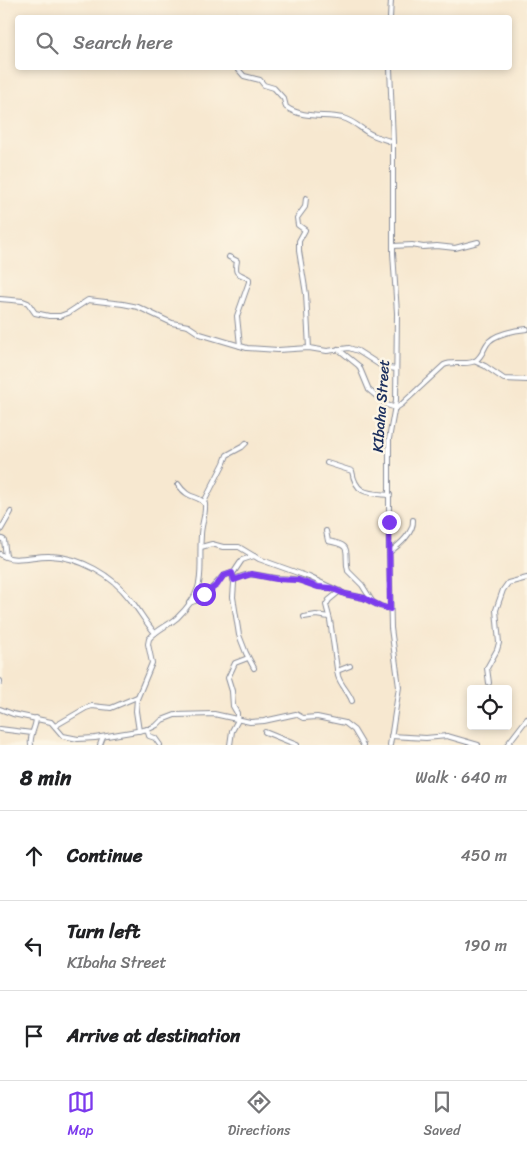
<!DOCTYPE html>
<meta charset="utf-8">
<style>
:root{--surface:#fff;--page:#f2f2f2;--text:#202124;--muted:#757577;--line:#e0e0e0;--accent:#7c3aed}
body{margin:0;font-family:Sriracha,sans-serif;background:var(--page);color:var(--text)}
.controls{position:absolute;right:15px;bottom:15px;display:grid;overflow:hidden;border-radius:5px;box-shadow:0 2px 8px #0003}
.controls button{width:45px;height:45px;display:grid;place-items:center;padding:0;border:0;border-bottom:1px solid var(--line);background:var(--surface);color:var(--text);font:25px sans-serif}
.stop{position:absolute;width:15px;height:15px;margin:-11px;border:4px solid #7c3aed;border-radius:50%;background:#fff}
.stop.end{background:#7c3aed;border-color:#fff;box-shadow:0 1px 5px #0008}
.list{margin:0;padding:0;list-style:none}
h2{display:flex;justify-content:space-between;align-items:center;height:65px;margin:0;padding:0 20px;font-size:21px}
h2 small{font-size:16px;font-weight:400;color:var(--muted)}
.list li{display:grid;grid-template-columns:32px 1fr auto;gap:15px;align-items:center;box-sizing:border-box;height:90px;padding:0 20px;border-top:1px solid var(--line)}
.list b{display:block;font-size:19px;white-space:nowrap}
.list p{margin:0;font-size:16px;white-space:nowrap;color:var(--muted)}
.list em{font-size:16px;font-style:normal;color:var(--muted)}
.icon{flex:none;width:28px;height:28px;fill:none;stroke:currentColor;stroke-width:2;stroke-linecap:round;stroke-linejoin:round}
.map{position:relative;flex:none;width:527px;height:745px;overflow:hidden}
.search{position:absolute;background:var(--surface);box-shadow:0 2px 8px #0003;left:15px;right:15px;top:15px;height:55px;display:flex;align-items:center;gap:12px;box-sizing:border-box;padding:0 18px;border-radius:5px;color:var(--muted);font-size:19px}
.sheet{height:335px;background:var(--surface)}
nav{display:flex;justify-content:space-around;align-items:center;box-sizing:border-box;height:70px;border-top:1px solid var(--line);background:var(--surface);font-size:14px;color:var(--muted)}
nav a{display:grid;justify-items:center;gap:2px}
nav .on{color:var(--accent)}
.map>svg:first-child{display:block}
</style>
<div class="map">
<svg width="527" height="745" viewBox="0 0 527 745">
<rect width="100%" height="100%" fill="#fcf5e5"/>
<filter id="ink" filterUnits="userSpaceOnUse"><feTurbulence type="fractalNoise" baseFrequency=".02" numOctaves="2"/><feDisplacementMap in="SourceGraphic" scale="10" xChannelSelector="R" yChannelSelector="G"/><feConvolveMatrix kernelMatrix="1 2 1 2 8 2 1 2 1" color-interpolation-filters="sRGB"/></filter>
<filter id="wash" filterUnits="userSpaceOnUse"><feTurbulence type="fractalNoise" baseFrequency=".0096" numOctaves="4" result="noise"/><feDisplacementMap in="SourceGraphic" scale="20" xChannelSelector="R" yChannelSelector="G"/><feGaussianBlur stdDeviation="1.12" result="paint"/><feColorMatrix in="noise" values="0 0 0 0 0 0 0 0 0 0 0 0 0 0 0 0 0 1.4 0 .05"/><feComposite in="paint" operator="in"/></filter>
<g filter="url(#wash)">
<rect width="100%" height="100%" fill="#f7e8d0"/>
</g>
<g filter="url(#ink)">
<g fill="none" stroke-linecap="round" stroke-linejoin="round">
<g stroke="#898c97" stroke-width="6">
<g id="street">
<path d="M 236,18 L 237,16"/>
<path d="M 390,18 L 391,0"/>
<path d="M 237,68 L 244,76 L 260,80 L 264,85 L 274,88 L 284,99 L 286,107 C 303,119 324,114 343,118 C 353,121 359,127 367,132 C 375,137 384,139 393,142"/>
<path d="M 306,198 L 305,207 L 297,218 L 298,225 L 305,230 L 299,241 L 299,251 L 306,294 L 309,348"/>
<path d="M 393,246 L 412,245 L 423,247 L 437,246 L 455,248 L 478,242"/>
<path d="M 229,257 L 237,261 C 234,276 238,272 249,279 L 249,282 L 237,316 L 240,346"/>
<path d="M 0,299 L 23,301 L 28,303 L 35,313 L 49,316 L 60,316 L 68,313 L 88,300 L 123,304 L 138,307 L 172,323 L 188,326 L 200,334 L 247,348 L 278,350 L 309,348 L 327,351 L 349,348 L 358,351 L 383,367 L 396,369"/>
<path d="M 338,349 L 359,366 L 369,390 L 387,405 L 396,408 L 402,404 L 444,365 C 454,360 466,366 475,361 C 482,357 483,350 487,344 C 493,334 516,330 527,329"/>
<path d="M 474,361 L 485,366 L 504,379 L 527,380"/>
<path d="M 327,463 L 352,471 C 356,495 368,493 390,495"/>
<path d="M 204,502 L 224,463 L 227,455 L 242,447 L 246,443"/>
<path d="M 0,531 L 11,512"/>
<path d="M 326,531 L 328,541 C 355,546 343,551 348,571 L 362,585 L 372,601"/>
<path d="M 0,538 L 4,540 L 6,557"/>
<path d="M 201,547 L 212,544 L 223,547 L 239,547 L 259,559 L 309,577 L 345,594 L 364,598 L 380,606 L 390,609"/>
<path d="M 390,552 C 399,545 414,533 413,520"/>
<path d="M 0,554 C 14,564 34,555 50,556 C 80,557 112,575 130,599 C 139,610 145,622 155,633"/>
<path d="M 232,573 L 234,583 L 233,597 L 239,635 L 246,653 L 254,668"/>
<path d="M 233,580 C 253,570 255,576 275,578 C 283,579 291,578 298,580 C 309,582 317,588 329,588"/>
<path d="M 340,591 L 329,600 L 326,605 L 330,620 L 338,676 C 341,686 349,692 352,701"/>
<path d="M 189,603 L 195,601 L 210,590 L 223,576 L 234,572 L 242,560 L 254,556"/>
<path d="M 304,617 L 316,615 L 329,617"/>
<path d="M 337,671 L 350,666"/>
<path d="M 0,681 L 0,683"/>
<path d="M 489,683 L 487,668 L 497,650 L 499,643 L 496,610 L 503,590 L 508,583 L 527,578"/>
<path d="M 0,709 L 13,714 L 51,722 L 63,736 L 78,739 L 95,738 L 149,729 L 157,725 L 162,720 L 175,715 L 214,714 L 250,722 L 264,721 L 296,714 L 303,718 L 317,717 L 345,723 L 354,730 L 363,745"/>
<path d="M 237,720 L 237,713 L 233,706 L 232,691 L 228,678 L 235,663 L 248,658"/>
<path d="M 55,726 L 86,708 L 92,706 L 111,708 L 137,697"/>
<path d="M 0,729 L 32,733"/>
<path d="M 147,729 L 149,736 L 155,738 L 160,745"/>
<path d="M 139,731 L 136,711 L 137,699 L 152,663 L 148,644 L 149,639 C 156,630 169,625 177,618 C 209,587 198,573 201,535 C 201,525 206,515 205,504 C 198,494 189,501 178,484"/>
<path d="M 265,732 L 297,745"/>
<path d="M 391,736 L 426,738 L 447,736 L 478,745"/>
<path d="M 31,745 C 29,735 36,728 36,718"/>
<path d="M 100,745 L 103,737"/>
<path d="M 230,745 L 232,731 L 238,720"/>
<path d="M 390,745 L 399,687 L 391,628 L 389,542 L 389,439 L 396,400 L 397,313 L 393,253 L 393,142 L 390,68"/>
<path d="M 507,745 L 527,719"/>
</g>
</g>
<use href="#street" stroke="#fff" stroke-width="4"/>
</g>
</g>
<g fill="none" stroke-linecap="round" stroke-linejoin="round" filter="url(#ink)">
<path stroke="#7c3aed" stroke-width="6" d="M 204,594 L 217,585 L 223,576 L 232,573 L 234,580 L 251,574 L 277,579 L 298,580 L 318,587 L 331,588 L 345,594 L 364,598 L 380,606 L 390,609 L 389,522"/>
</g>
<g text-anchor="middle" dominant-baseline="central" stroke-width="5" stroke-linejoin="round" paint-order="stroke">
<g font-size="15" fill="#1b2f5e" stroke="#fcf5e5">
<text transform="translate(381 406) rotate(-86)">KIbaha Street</text>
</g>
</g>
</svg>
<div class="controls">
<button><svg class="icon" aria-label="locate" viewBox="0 0 24 24"><circle cx="12" cy="12" r="6"/><path d="M12 2v4M12 18v4M2 12h4M18 12h4"/></svg></button>
</div>
<div class="stop" style="left:204px;top:594px"></div>
<div class="stop end" style="left:389px;top:522px"></div>
<div class="search"><svg class="icon" aria-label="search" viewBox="0 0 24 24"><circle cx="10" cy="10" r="6"/><path d="M15 15l6 6"/></svg>Search here</div>
</div>
<section class="sheet">
<h2>8 min<small>Walk · 640 m</small></h2>
<ul class="list">
<li><svg class="icon" aria-label="ahead" viewBox="0 0 24 24"><path d="M12 20V5M6 11l6-6 6 6"/></svg><div><b>Continue</b></div><em>450 m</em></li>
<li><svg class="icon" aria-label="left" viewBox="0 0 24 24"><path d="M17 20v-9H6M10 6l-5 5 5 5"/></svg><div><b>Turn left</b><p>KIbaha Street</p></div><em>190 m</em></li>
<li><svg class="icon" aria-label="arrive" viewBox="0 0 24 24"><path d="M6 21V4h12l-3 4 3 4H6"/></svg><div><b>Arrive at destination</b></div></li>
</ul>
</section>
<nav>
<a class="on"><svg class="icon" aria-label="map" viewBox="0 0 24 24"><path d="M3 6l6-2 6 2 6-2v14l-6 2-6-2-6 2zM9 4v14M15 6v14"/></svg>Map</a>
<a><svg class="icon" aria-label="directions" viewBox="0 0 24 24"><path d="M12 3l9 9-9 9-9-9zM9 14v-3h6M13 9l2 2-2 2"/></svg>Directions</a>
<a><svg class="icon" aria-label="saved" viewBox="0 0 24 24"><path d="M7 4h10v16l-5-4-5 4z"/></svg>Saved</a>
</nav>
